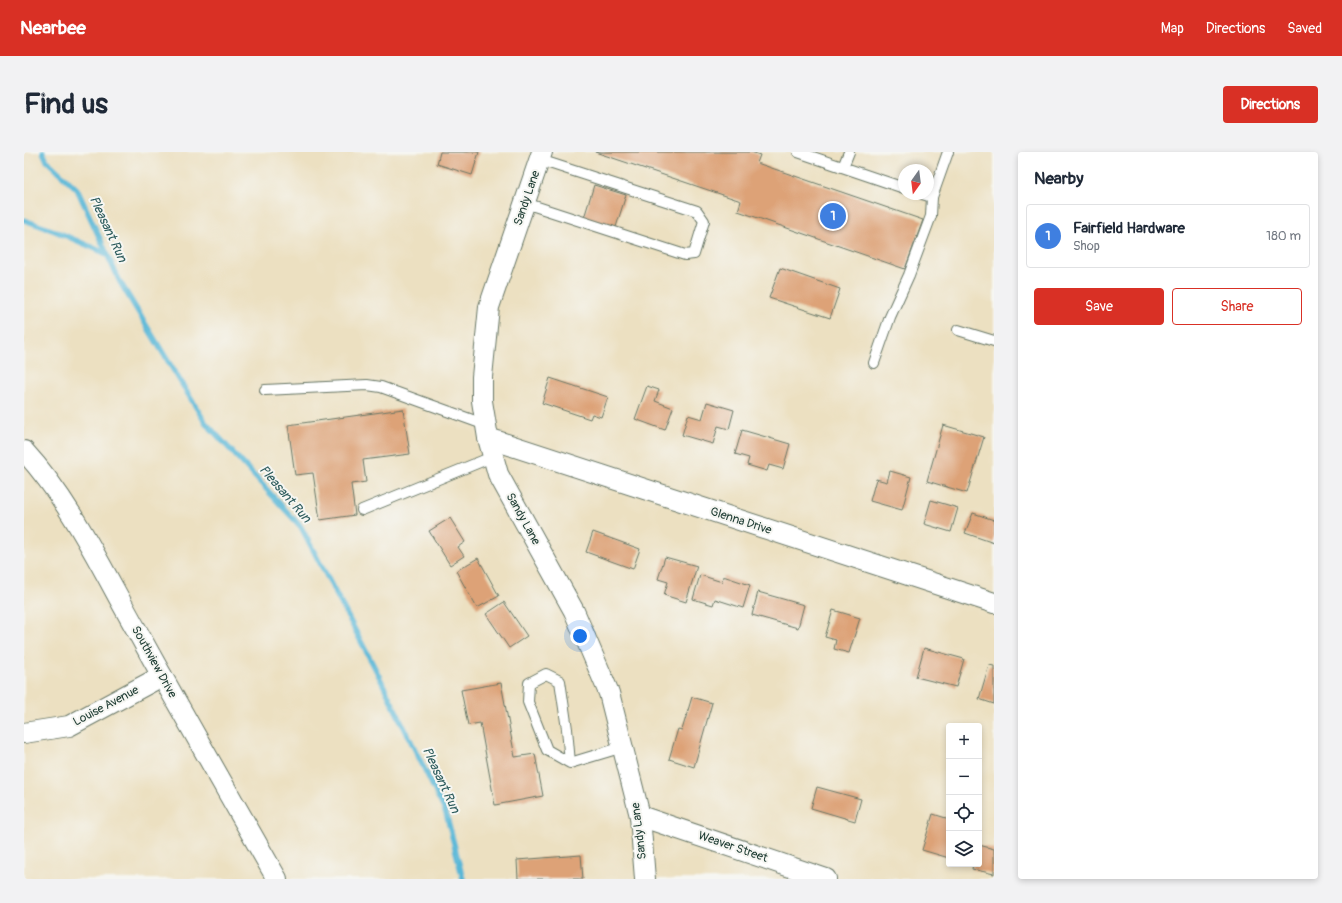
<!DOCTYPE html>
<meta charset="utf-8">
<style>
:root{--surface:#fff;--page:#f2f2f3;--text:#1f2937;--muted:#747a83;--line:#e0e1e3;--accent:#d93025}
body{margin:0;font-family:Pangolin,sans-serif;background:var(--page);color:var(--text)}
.controls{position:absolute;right:12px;bottom:12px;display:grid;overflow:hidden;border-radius:4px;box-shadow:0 2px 6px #0003}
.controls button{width:36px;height:36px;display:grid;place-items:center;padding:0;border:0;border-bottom:1px solid var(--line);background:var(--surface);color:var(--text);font:20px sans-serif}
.compass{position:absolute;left:874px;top:12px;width:36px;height:36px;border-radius:50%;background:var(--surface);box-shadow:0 2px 6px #0003;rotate:194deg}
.you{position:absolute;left:556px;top:484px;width:14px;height:14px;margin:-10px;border:3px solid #fff;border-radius:50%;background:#1a73e8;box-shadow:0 0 0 6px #1a73e833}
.badge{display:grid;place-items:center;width:26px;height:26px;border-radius:50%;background:var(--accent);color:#fff;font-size:13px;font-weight:700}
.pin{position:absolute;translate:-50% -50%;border:2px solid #fff;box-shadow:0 1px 4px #0006}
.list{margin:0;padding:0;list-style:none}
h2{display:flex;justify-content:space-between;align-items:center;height:52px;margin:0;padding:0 16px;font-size:17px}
h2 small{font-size:13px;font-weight:400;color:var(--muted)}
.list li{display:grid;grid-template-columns:26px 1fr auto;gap:12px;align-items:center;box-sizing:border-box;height:64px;margin:0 8px 8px;padding:0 8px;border:1px solid var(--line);border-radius:4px}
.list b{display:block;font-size:15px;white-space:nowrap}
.list p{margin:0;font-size:13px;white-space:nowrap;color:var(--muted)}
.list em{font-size:13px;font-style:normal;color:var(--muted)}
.actions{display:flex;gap:8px;padding:12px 16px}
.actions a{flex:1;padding:9px 0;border:1px solid var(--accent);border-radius:4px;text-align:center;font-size:14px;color:var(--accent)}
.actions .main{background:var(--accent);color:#fff}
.icon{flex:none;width:22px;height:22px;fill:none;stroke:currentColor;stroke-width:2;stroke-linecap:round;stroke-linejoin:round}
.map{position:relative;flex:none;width:970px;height:727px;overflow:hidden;border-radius:4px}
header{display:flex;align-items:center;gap:24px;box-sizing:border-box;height:56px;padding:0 20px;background:var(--accent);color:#fff}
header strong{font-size:19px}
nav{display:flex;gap:22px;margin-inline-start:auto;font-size:14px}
.intro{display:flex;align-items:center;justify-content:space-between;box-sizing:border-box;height:96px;padding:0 24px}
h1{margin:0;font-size:28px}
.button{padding:10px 18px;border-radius:4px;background:var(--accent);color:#fff;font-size:14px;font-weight:700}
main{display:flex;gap:24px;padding:0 24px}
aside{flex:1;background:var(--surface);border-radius:4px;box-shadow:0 2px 6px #0003}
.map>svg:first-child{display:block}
</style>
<header>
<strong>Nearbee</strong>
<nav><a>Map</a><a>Directions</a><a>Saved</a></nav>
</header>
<div class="intro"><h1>Find us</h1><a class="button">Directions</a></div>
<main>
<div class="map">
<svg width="970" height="727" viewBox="0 0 970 727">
<rect width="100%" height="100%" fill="#f6f6f2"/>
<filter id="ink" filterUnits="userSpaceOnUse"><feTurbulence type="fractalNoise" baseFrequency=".025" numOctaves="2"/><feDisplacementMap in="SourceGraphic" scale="8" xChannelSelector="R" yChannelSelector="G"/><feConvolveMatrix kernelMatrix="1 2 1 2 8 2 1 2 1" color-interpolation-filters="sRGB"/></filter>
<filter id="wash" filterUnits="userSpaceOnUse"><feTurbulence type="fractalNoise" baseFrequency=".012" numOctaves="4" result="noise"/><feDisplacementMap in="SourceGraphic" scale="16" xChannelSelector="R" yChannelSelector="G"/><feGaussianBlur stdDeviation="0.9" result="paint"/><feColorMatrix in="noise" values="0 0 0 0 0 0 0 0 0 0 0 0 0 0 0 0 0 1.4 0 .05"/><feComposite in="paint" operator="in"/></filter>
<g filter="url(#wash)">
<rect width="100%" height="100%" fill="#ece0c1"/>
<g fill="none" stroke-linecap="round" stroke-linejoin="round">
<g stroke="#58b7d7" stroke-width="5.5">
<path d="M 19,0 L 23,9 L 53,37 L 96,130 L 181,270 L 277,375 L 354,522 L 422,661 L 439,727"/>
<path d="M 0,68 L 31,79 L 83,102"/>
</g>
</g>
<g id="blocks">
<g fill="#dda277">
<path d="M 416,0 L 455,0 L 448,23 L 413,12 Z"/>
<path d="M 571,0 L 727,0 L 736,3 L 733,11 L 899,68 L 881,117 L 714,59 L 717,49 Z"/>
<path d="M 570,33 L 602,43 L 592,75 L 560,66 Z"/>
<path d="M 756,116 L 816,137 L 806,166 L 745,146 Z"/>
<path d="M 526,226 L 584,245 L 577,265 L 568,262 L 566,267 L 518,251 Z"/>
<path d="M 623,234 L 635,238 L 631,249 L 649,256 L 641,278 L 611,267 Z"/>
<path d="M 683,250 L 710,258 L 705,277 L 694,274 L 689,292 L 658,283 L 664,263 L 678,267 Z"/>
<path d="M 379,257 L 386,302 L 339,308 L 342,330 L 327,332 L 331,363 L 296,368 L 289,321 L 271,323 L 264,273 Z"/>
<path d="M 919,273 L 960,285 L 943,341 L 903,329 Z"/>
<path d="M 718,278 L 766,292 L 759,317 L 745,313 L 743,319 L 723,313 L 725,306 L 711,302 Z"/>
<path d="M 866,319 L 887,325 L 878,358 L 846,349 L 852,327 L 863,330 Z"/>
<path d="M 907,348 L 934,356 L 927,380 L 900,372 Z"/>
<path d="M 949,361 L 970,368 L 970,391 L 941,381 Z"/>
<path d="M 426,366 L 441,390 L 434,395 L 440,404 L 426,413 L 405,379 Z"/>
<path d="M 569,380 L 616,397 L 609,417 L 562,400 Z"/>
<path d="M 641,405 L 673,414 L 662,450 L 640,443 L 644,430 L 634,427 Z"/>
<path d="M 454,406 L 475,444 L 453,456 L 432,419 Z"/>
<path d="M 676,423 L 698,430 L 699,424 L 726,433 L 719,456 L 691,447 L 689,453 L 669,447 Z"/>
<path d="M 734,440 L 780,453 L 774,476 L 728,463 Z"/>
<path d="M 480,450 L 503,484 L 485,496 L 462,462 Z"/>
<path d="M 809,458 L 836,466 L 825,501 L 810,497 L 812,488 L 801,485 Z"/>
<path d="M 900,496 L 940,507 L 932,535 L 892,525 Z"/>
<path d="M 965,513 L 970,514 L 970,552 L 955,547 Z"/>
<path d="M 477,531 L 491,605 L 511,602 L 519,644 L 471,653 L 456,571 L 444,573 L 437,538 Z"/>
<path d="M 668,545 L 688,551 L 670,615 L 645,607 L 654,577 L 658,578 Z"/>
<path d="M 793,635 L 837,647 L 831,669 L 787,656 Z"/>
<path d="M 909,662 L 925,667 L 925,706 L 898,698 Z"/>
<path d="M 955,693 L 970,697 L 970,722 L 948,717 L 949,712 L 955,712 Z"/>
<path d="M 557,703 L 559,727 L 494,727 L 493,708 Z"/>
</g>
</g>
</g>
<g filter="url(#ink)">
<use href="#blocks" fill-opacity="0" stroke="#677665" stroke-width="1"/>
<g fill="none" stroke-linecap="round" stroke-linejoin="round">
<g stroke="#677665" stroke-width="12">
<g id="service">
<path d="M 774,0 L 880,36"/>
<path d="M 819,15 L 825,0"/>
<path d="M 898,42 L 908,45 L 924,0"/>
<path d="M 501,51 L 661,103 L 670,102 L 680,69 L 673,59 L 516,8"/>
<path d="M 934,178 L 970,189"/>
<path d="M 850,211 L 866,165 L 885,123 L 907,64 L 908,45"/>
<path d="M 241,238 L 343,233 L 357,235 L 462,273"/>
<path d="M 338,358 L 468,305"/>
<path d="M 546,611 L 543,577 L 536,529 L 522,522 L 505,531 L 504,550 L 523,598 L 546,611 L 599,595"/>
</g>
</g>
<g stroke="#677665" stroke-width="22">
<g id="minor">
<path d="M 518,0 L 465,155 L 458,225 L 458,249 L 464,286 L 474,322 L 550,459 L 585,541 L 616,664 L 621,727"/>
<path d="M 464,286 L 970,451"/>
<path d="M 0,299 C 47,350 78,417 112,477 C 158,561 206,644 253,727"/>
<path d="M 0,581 L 45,574 L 138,524"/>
<path d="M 616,664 L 802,727"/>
</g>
</g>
<use href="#service" stroke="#fff" stroke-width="10"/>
<use href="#minor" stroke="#fff" stroke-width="20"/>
</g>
</g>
<g text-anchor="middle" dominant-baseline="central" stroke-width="4" stroke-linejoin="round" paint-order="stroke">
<g font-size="12" fill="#1f3d34" stroke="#f6f6f2">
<text transform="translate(503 46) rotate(-71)">Sandy Lane</text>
<text transform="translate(499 367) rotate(61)">Sandy Lane</text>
<text transform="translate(717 369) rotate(18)">Glenna Drive</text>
<text transform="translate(130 510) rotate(61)">Southview Drive</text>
<text transform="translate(82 554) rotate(-28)">Louise Avenue</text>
<text transform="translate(615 679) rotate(-97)">Sandy Lane</text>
<text transform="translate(709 695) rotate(19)">Weaver Street</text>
</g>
<g font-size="13" font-style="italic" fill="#2d5c5d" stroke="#f6f6f2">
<text transform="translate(84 77) rotate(65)">Pleasant Run</text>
<text transform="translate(261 342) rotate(49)">Pleasant Run</text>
<text transform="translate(417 628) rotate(65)">Pleasant Run</text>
</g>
</g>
</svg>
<div class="controls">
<button>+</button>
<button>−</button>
<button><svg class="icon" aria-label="locate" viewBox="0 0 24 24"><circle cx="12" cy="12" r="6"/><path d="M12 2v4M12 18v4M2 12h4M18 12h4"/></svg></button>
<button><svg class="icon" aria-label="layers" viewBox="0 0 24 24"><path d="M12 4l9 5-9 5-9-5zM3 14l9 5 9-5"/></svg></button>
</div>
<svg class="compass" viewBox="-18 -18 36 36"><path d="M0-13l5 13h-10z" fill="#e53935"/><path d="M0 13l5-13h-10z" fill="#747a83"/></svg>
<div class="you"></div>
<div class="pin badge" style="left:809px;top:64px;background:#3f7fe0">1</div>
</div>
<aside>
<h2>Nearby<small></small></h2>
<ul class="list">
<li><span class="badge" style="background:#3f7fe0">1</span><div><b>Fairfield Hardware</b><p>Shop</p></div><em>180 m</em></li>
</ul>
<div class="actions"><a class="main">Save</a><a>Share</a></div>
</aside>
</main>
